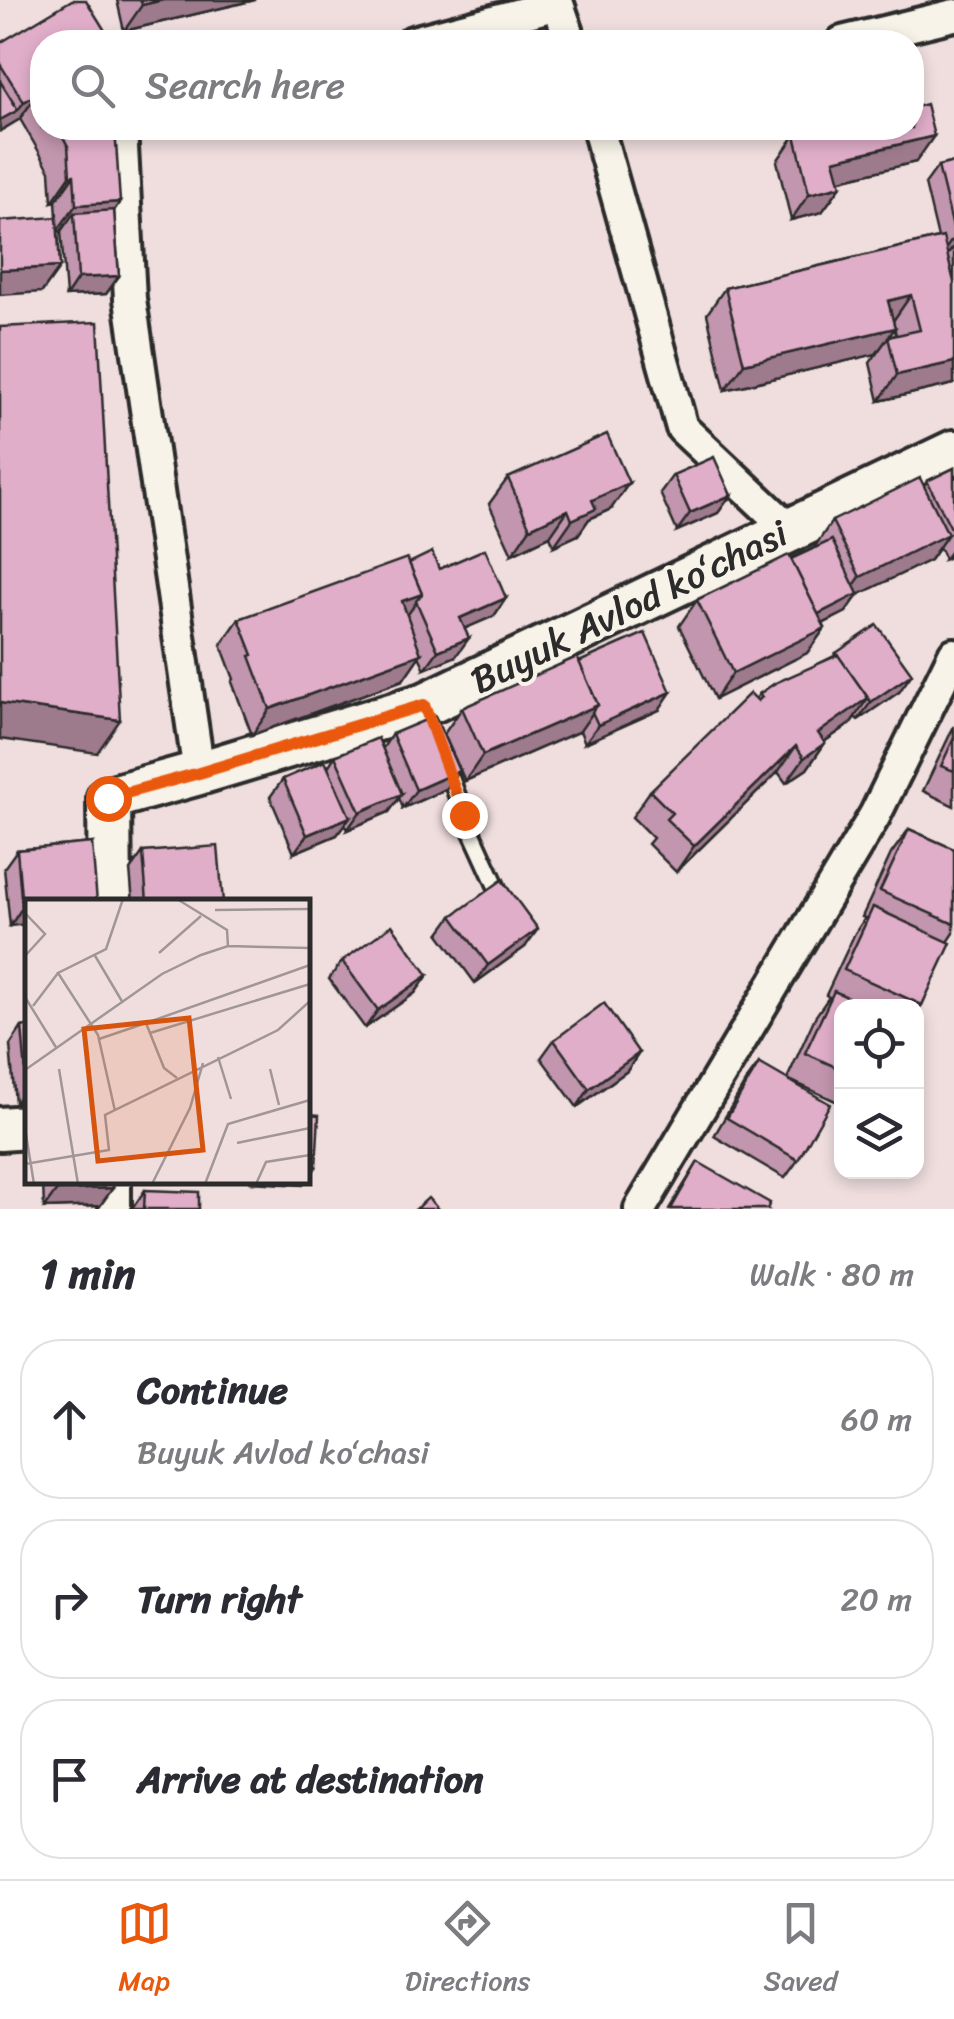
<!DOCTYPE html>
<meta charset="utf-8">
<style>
:root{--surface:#fff;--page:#f7f7f7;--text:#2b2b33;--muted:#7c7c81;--line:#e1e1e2;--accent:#ea580c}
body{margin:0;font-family:Sriracha,sans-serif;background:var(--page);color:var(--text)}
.controls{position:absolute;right:30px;bottom:30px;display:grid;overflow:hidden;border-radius:20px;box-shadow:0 5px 15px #0003}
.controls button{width:90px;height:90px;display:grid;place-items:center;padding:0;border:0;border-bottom:2px solid var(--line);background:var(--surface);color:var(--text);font:50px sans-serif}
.stop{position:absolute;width:30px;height:30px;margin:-22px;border:8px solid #ea580c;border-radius:50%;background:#fff}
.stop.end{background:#ea580c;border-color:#fff;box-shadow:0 2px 10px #0008}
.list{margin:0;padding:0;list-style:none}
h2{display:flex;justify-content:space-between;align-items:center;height:130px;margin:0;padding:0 40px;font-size:42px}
h2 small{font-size:32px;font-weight:400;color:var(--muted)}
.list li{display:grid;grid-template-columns:65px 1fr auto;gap:30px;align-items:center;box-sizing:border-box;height:160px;margin:0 20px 20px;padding:0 20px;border:2px solid var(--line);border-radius:40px}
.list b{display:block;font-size:38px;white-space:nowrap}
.list p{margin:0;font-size:32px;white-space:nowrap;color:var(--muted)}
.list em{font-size:32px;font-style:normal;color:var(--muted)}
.icon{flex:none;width:55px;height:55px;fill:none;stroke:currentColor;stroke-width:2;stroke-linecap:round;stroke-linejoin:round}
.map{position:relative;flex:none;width:954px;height:1209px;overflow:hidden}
.search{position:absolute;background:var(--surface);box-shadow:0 5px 15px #0003;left:30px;right:30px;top:30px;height:110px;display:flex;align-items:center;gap:25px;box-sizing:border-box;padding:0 35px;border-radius:40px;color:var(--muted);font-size:38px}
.sheet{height:670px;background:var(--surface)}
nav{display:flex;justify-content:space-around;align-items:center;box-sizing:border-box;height:140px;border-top:2px solid var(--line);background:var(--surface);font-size:28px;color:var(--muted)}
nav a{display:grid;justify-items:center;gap:5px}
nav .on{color:var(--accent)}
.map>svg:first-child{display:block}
</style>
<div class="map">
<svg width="954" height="1209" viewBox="0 0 954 1209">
<rect width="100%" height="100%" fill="#f0dedf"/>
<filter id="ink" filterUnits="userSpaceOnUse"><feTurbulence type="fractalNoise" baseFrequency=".01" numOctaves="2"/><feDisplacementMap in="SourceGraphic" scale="20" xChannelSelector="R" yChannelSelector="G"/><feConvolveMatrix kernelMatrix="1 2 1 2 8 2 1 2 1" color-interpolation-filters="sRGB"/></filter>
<g filter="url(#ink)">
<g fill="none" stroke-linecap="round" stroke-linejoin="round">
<g stroke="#2b2b2b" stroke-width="22">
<path id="lane" d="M 446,765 L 464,815 L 499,892"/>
</g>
<g stroke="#2b2b2b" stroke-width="38">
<g id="street">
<path d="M 413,42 L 558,4 L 571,42"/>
<path d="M 842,42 L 954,15"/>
<path d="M 121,128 L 130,299 L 199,773"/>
<path d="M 598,128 L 682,428 L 790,530"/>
<path d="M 115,1182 L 115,1209"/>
<path d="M 640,1209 L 875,815 L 954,654"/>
</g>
</g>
<g stroke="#2b2b2b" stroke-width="50">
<g id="secondary">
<path d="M 110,902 L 109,798 L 199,773 L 424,705 L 954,452"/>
<path d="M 0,1129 L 28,1127"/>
</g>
</g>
<use href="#lane" stroke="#f7f3e8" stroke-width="15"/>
<use href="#street" stroke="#f7f3e8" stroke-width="30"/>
<use href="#secondary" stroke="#f7f3e8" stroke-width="42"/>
</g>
<g fill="#c296ae" stroke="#2b2b2b" stroke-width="2.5">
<path d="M 117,0 L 255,0 L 124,31 Z"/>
<path d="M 42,42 L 42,128 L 115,128 L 114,210 L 119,276 L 106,294 L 66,296 L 61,231 L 58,231 L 60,267 L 42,292 L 57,217 L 56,201 L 52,202 L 50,171 L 20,119 L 0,131 L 0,43 Z"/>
<path d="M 795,135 L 916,162 L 839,180 L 841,186 L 822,212 L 791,220 L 777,161 Z"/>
<path d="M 954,162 L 954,384 L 879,401 L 870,363 L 888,337 L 896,335 L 893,321 L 895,328 L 876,354 L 725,390 L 707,314 L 725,288 L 938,238 L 925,184 L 938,166 Z"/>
<path d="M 954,468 L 954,555 L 945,559 L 939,547 L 930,560 L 858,595 L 846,612 L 823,624 L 825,628 L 807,653 L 715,699 L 679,626 L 697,600 L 814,548 L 832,521 L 924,486 L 927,481 Z"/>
<path d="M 673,475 L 731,495 L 718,513 L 677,531 L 660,493 Z"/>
<path d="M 508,478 L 611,509 L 589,519 L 578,535 L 554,546 L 550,536 L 512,554 L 489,504 Z"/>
<path d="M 409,563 L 439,569 L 506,598 L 494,616 L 465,628 L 456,656 L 425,669 L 419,656 L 403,680 L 252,735 L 232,682 L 234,679 L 221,645 L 239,619 Z"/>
<path d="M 836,653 L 899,692 L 858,720 L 855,717 L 850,724 L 824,742 L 825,743 L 807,769 L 786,783 L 778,772 L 676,872 L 648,844 L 653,838 L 632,817 L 650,791 L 756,699 L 759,694 L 834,656 Z"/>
<path d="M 579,662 L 659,710 L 585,743 L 580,731 L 465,781 L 444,734 L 462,708 Z"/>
<path d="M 954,726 L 954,806 L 923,791 Z"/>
<path d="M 392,734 L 446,789 L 403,808 L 399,798 L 389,812 L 347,830 L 345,824 L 337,835 L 294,853 L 270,797 L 283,779 L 328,767 L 335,756 L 383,748 Z"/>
<path d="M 909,829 L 954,849 L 954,933 L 948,942 L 922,1005 L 916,1013 L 916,1006 L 842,1006 L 842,1104 L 787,1079 L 815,1017 L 829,997 L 826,995 L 855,933 L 865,918 L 862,917 L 891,854 Z"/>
<path d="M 92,843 L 10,926 L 4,868 L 17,850 Z"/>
<path d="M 143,852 L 223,902 L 133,902 L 130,870 Z"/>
<path d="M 452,916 L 525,947 L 475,983 L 439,934 Z"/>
<path d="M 342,961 L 428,975 L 415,993 L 365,1028 L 329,979 Z"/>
<path d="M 28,1026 L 28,1102 L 15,1103 L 10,1045 L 22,1027 Z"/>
<path d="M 554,1040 L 639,1053 L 627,1071 L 577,1107 L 541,1058 Z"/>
<path d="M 759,1063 L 798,1160 L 785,1178 L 714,1136 L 746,1081 Z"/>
<path d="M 698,1162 L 767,1209 L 669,1209 Z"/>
<path d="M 43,1182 L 113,1182 L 100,1206 L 44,1208 Z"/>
<path d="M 145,1190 L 199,1209 L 132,1209 Z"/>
</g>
<g fill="#9e7a8d" stroke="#2b2b2b" stroke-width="2.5">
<path d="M 163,0 L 255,0 L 124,31 L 142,5 Z"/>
<path d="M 38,93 L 20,119 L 0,131 L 0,120 L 18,110 L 24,102 Z"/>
<path d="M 934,136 L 916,162 L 816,186 L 834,160 Z"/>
<path d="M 74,175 L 56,201 L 52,202 L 70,176 Z"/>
<path d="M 841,186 L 822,212 L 791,220 L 809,194 Z"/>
<path d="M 120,202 L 102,228 L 74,213 L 61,231 L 57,231 L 76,205 Z"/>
<path d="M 954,237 L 954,246 L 949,253 L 942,254 Z"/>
<path d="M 60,267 L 42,292 L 0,295 L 0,270 Z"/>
<path d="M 119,276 L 106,294 L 66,296 L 78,278 Z"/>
<path d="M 911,295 L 893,321 L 888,301 Z"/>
<path d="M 895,328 L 876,354 L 725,390 L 744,364 Z"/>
<path d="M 954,362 L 954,384 L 879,401 L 897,375 Z"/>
<path d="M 629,483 L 611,509 L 589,519 L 578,535 L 554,546 L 572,520 L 592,500 Z"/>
<path d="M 731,495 L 718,513 L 677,531 L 690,513 Z"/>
<path d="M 568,510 L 550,536 L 512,554 L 530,528 Z"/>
<path d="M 948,534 L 930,560 L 858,595 L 846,612 L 798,636 L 811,618 L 842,602 L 860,577 Z"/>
<path d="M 954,547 L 954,555 L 945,559 Z"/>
<path d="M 422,594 L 404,620 L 402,601 Z"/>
<path d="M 506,598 L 494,616 L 448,636 L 460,618 Z"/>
<path d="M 825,628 L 807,653 L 715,699 L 733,673 Z"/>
<path d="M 469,638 L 456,656 L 425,669 L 438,651 Z"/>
<path d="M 421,654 L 403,680 L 252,735 L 270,709 Z"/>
<path d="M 912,674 L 899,692 L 858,720 L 871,702 Z"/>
<path d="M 671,692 L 659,710 L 585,743 L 598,725 Z"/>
<path d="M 868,698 L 850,724 L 803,756 L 818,733 Z"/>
<path d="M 0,703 L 120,720 L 97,753 L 0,739 Z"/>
<path d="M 598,705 L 580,731 L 465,781 L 483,755 Z"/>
<path d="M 825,743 L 807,769 L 786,783 L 804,758 Z"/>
<path d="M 796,746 L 778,772 L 676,872 L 694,846 Z"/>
<path d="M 459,771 L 446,789 L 403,808 L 416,790 Z"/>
<path d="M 402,794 L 389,812 L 347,830 L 360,812 Z"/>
<path d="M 350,817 L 337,835 L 294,853 L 307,835 Z"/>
<path d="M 28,907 L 28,924 L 10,926 L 22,908 Z"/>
<path d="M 538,929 L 525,947 L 475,983 L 488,965 Z"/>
<path d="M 428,975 L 415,993 L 365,1028 L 378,1010 Z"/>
<path d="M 639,1053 L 627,1071 L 577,1107 L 589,1089 Z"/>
<path d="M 28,1085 L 28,1102 L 15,1103 Z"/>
<path d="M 308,1166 L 316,1167 L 308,1179 Z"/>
<path d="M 249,1182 L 305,1182 L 303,1185 Z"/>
<path d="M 113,1188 L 100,1206 L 44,1208 L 57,1190 Z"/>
</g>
<g fill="#e1aeca" stroke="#2b2b2b" stroke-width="2.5">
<path d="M 72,0 L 86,0 L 112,42 L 42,42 L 42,100 L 38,93 L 24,102 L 0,64 L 0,43 Z"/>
<path d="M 141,0 L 163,0 L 142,5 Z"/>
<path d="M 0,81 L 18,110 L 0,120 Z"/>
<path d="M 926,104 L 934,136 L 834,160 L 841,186 L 809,194 L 795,135 L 826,128 L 912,128 L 912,108 Z"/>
<path d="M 58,128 L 115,128 L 120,202 L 76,205 L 74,175 L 70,176 L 68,146 Z"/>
<path d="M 954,162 L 954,232 L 938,166 Z"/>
<path d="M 114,210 L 119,276 L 78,278 L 74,213 Z"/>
<path d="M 57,217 L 60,267 L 0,270 L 0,221 Z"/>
<path d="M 943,237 L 954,282 L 954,362 L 897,375 L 888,337 L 920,330 L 911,295 L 888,301 L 895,328 L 744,364 L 725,288 Z"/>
<path d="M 98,322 L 120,720 L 0,703 L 0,327 Z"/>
<path d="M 607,434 L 629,483 L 592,500 L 596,509 L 572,520 L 568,510 L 530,528 L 508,478 Z"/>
<path d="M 714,457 L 731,495 L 690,513 L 673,475 Z"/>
<path d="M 954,468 L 954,534 L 927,481 Z"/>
<path d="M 920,478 L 948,534 L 860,577 L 832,521 Z"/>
<path d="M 832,540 L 858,594 L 818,614 L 791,559 Z"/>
<path d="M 485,549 L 506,598 L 460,618 L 469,638 L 438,651 L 416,601 L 422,594 L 409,563 L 432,552 L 439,569 Z"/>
<path d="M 789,555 L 825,628 L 733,673 L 697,600 Z"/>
<path d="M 407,558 L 422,594 L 402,601 L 421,654 L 270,709 L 250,656 L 253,655 L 239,619 Z"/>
<path d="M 877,625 L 912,674 L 871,702 L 836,653 Z"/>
<path d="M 645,633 L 671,692 L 598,725 L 592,712 L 598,705 L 579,662 Z"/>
<path d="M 838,655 L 868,698 L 818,733 L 825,743 L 804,758 L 796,746 L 694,846 L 666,819 L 672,813 L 650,791 L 750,693 L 758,701 L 762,697 L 759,694 L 775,683 Z"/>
<path d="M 577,657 L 598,705 L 483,755 L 462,708 Z"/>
<path d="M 435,716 L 459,771 L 416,790 L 392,734 Z"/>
<path d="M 378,738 L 402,794 L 360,812 L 335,756 Z"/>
<path d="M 954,738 L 954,771 L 941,766 Z"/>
<path d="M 325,761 L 350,817 L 307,835 L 283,779 Z"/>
<path d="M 909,829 L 954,849 L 954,924 L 880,891 Z"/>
<path d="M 92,843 L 97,902 L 28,902 L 28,907 L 22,908 L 17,850 Z"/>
<path d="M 218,846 L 223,902 L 147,902 L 143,852 Z"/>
<path d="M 502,880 L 538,929 L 488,965 L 452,916 Z"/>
<path d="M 873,907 L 951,943 L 922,1005 L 844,970 Z"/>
<path d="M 392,925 L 428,975 L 378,1010 L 342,961 Z"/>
<path d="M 834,991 L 867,1006 L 842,1006 L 842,1070 L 805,1053 Z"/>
<path d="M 604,1003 L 639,1053 L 589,1089 L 554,1040 Z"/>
<path d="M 28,1026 L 28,1085 L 27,1085 L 22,1027 Z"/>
<path d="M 759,1063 L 830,1104 L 798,1160 L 727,1118 Z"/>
<path d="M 308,1114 L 319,1115 L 316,1167 L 308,1166 Z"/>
<path d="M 698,1162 L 770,1203 L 767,1209 L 671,1209 Z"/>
<path d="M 56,1182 L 113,1182 L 113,1188 L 57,1190 Z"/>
<path d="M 145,1190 L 199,1192 L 199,1209 L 144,1209 Z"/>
<path d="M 428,1198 L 438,1209 L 416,1209 Z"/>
</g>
</g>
<g fill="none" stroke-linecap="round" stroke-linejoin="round" filter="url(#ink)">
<path stroke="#ea580c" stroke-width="12" d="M 108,798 L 199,773 L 424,705 L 464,815"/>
</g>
<g text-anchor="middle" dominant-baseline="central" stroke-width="8" stroke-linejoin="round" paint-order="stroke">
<g font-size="38" fill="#2b2b2b" stroke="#f7f3e8">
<text transform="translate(629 607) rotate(-26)">Buyuk Avlod koʻchasi</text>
</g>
</g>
<g transform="translate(25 899)">
<rect width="285" height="285" fill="#f0dedf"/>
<path fill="none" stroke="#a19697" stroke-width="2.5" d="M 152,0 L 202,31 L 203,47M 190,11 L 285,10M 0,14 L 20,35 L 0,57M 134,54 L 176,17M 69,55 L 98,104M 0,98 L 32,150M 8,107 L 33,74M 121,124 L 285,66M 125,134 L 285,85M 74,140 L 121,124 L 139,169 L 152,179M 193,158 L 206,200M 34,170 L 53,285M 245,170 L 254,206M 0,171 L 137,75 L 176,56 L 203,47 L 285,49M 90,212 L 73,136 L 33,74 L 81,50 L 98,0M 0,229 L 9,285M 212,244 L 285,229M 0,265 L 84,251 L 80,216 L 253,131 L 285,102M 127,285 L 165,209 L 178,164M 180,285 L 203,225 L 285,201M 231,285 L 241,263 L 285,256"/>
<path fill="#d5540f" fill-opacity="0.15" stroke="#d5540f" stroke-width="5" d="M 164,119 L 178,251 L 73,262 L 59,130 Z"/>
<rect width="285" height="285" fill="none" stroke="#2b2b2b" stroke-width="5"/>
</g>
</svg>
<div class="controls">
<button><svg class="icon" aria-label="locate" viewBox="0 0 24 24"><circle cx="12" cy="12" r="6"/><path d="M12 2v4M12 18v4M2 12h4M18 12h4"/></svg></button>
<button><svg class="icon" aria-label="layers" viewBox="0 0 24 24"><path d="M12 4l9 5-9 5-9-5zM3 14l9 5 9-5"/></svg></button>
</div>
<div class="stop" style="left:108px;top:798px"></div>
<div class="stop end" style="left:464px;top:815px"></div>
<div class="search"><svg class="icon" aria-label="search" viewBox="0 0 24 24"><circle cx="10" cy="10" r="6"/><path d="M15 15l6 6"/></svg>Search here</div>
</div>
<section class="sheet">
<h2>1 min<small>Walk · 80 m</small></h2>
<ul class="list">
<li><svg class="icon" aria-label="ahead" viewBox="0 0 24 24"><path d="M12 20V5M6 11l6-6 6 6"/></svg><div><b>Continue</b><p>Buyuk Avlod koʻchasi</p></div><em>60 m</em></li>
<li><svg class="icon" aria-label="right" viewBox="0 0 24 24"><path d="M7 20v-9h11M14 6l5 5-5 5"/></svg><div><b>Turn right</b></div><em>20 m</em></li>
<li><svg class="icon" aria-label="arrive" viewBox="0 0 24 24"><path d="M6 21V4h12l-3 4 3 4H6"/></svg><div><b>Arrive at destination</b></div></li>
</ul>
</section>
<nav>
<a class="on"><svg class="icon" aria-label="map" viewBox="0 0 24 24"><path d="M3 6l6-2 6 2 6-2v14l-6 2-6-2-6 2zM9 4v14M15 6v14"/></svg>Map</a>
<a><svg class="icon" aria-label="directions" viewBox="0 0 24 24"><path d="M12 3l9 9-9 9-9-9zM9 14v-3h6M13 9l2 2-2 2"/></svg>Directions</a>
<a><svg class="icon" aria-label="saved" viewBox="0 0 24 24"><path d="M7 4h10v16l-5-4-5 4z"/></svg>Saved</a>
</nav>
